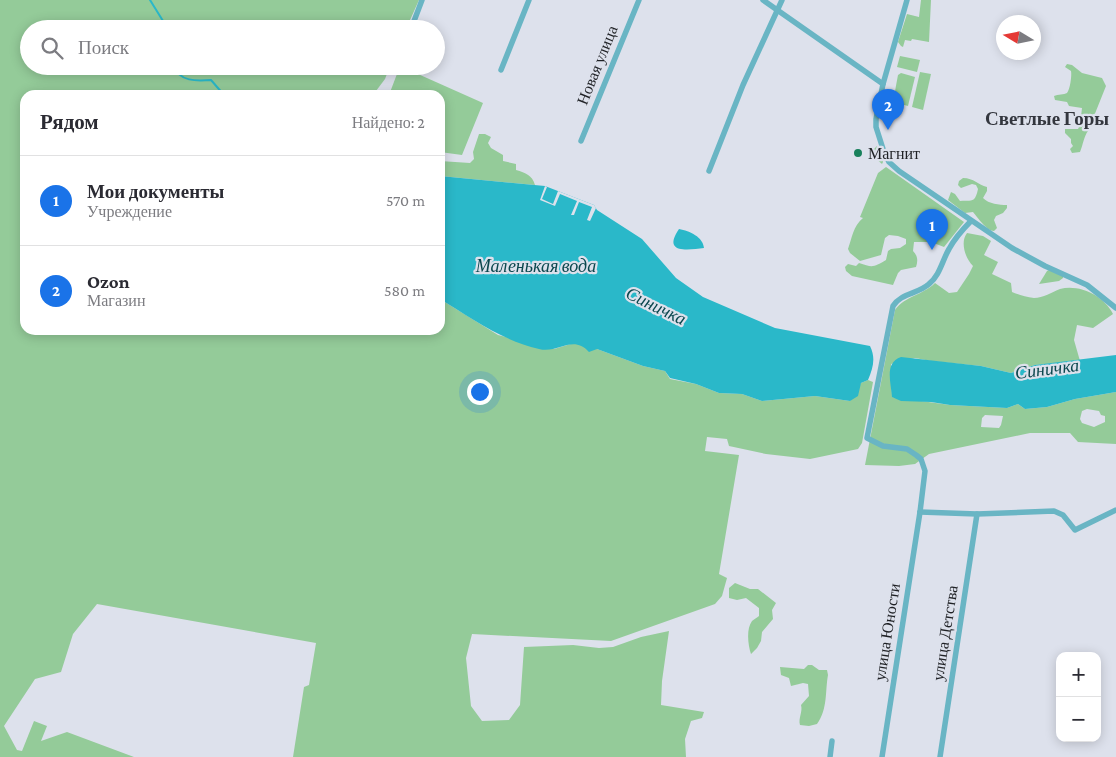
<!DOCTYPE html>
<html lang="ru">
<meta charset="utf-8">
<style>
:root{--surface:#fff;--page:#f2f2f3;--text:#2b2b33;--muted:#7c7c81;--line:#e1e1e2;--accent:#1a73e8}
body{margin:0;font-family:"Crimson Pro",serif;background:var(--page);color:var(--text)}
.controls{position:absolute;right:15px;bottom:15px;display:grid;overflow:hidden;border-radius:10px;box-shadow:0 2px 12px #0003}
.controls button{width:45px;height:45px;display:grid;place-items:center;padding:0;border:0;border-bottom:1px solid var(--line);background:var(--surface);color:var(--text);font:25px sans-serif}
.compass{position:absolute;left:996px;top:15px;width:45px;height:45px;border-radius:50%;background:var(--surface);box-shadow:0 2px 12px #0003;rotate:280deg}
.you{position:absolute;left:479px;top:391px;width:18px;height:18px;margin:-12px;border:4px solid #fff;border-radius:50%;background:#1a73e8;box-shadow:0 0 0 8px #1a73e833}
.badge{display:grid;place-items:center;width:32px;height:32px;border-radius:50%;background:var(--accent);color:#fff;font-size:16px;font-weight:700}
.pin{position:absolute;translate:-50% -41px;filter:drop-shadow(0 1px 2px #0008)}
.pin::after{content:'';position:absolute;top:26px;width:18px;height:15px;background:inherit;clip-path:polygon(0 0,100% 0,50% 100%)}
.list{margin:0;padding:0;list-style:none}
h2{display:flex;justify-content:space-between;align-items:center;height:65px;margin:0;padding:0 20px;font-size:21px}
h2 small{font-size:16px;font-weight:400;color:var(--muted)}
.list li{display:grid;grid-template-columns:32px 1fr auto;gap:15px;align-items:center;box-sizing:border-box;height:90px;padding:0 20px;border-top:1px solid var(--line)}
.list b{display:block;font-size:19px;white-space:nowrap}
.list p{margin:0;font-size:16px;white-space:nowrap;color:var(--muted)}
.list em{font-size:16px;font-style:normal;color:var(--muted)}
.icon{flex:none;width:28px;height:28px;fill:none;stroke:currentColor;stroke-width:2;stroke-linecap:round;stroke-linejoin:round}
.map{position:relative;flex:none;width:1116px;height:757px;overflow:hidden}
.search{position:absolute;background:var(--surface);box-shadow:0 2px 12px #0003;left:20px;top:20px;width:425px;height:55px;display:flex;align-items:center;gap:12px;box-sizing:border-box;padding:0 18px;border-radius:28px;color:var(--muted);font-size:19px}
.panel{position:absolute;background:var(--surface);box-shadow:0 2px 12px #0003;left:20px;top:90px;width:425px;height:245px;border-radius:15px}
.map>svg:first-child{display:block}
</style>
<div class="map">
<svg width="1116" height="757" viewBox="0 0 1116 757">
<rect width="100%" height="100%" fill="#dde1ec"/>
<g fill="#94cb99" fill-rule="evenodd">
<path d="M 0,0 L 419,0 L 406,29 L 29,29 L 29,66 L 390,66 L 385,79 L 373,95 L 25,95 L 25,330 L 440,330 L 440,299 L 498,335 L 554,349 L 574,343 L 597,349 L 643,366 L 665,371 L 670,379 L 696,384 L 719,393 L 742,394 L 762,401 L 815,396 L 850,401 L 861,383 L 868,380 L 873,382 L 862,443 L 858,449 L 810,459 L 766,454 L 729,446 L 727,439 L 707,437 L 705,451 L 739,455 L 719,574 L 727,578 L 722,596 L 715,604 L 611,641 L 472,634 L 466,658 L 471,706 L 482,721 L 509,720 L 520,705 L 524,647 L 573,645 L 599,648 L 613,647 L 641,637 L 669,631 L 662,681 L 661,705 L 704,712 L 702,718 L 691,721 L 685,739 L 686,757 L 293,757 L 304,687 L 309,685 L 316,643 L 97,604 L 73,634 L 61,672 L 35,679 L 4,726 L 17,750 L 22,751 L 34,721 L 47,726 L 41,741 L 67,732 L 134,757 L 0,757 Z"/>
<path d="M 921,0 L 931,0 L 929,42 L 912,39 L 911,41 L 905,40 L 903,47 L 901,46 L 898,42 L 907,14 L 919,17 Z"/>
<path d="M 900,56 L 920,60 L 917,72 L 897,67 Z"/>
<path d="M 1067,64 L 1072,65 L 1082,73 L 1102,78 L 1106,86 L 1088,131 C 1084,136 1083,145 1080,152 L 1072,153 L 1070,149 L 1073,146 L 1071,143 L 1071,139 L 1065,133 L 1065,129 L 1078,129 L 1080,125 L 1082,108 L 1069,106 L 1067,102 L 1055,100 L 1054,96 C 1058,94 1064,95 1067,93 C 1070,90 1072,75 1071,71 L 1065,67 Z"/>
<path d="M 400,66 L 483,103 L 462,155 L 440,152 L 440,95 L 389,95 Z"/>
<path d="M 920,72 L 931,74 L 923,110 L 912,107 Z"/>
<path d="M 901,73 L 915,77 L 908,106 L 893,102 L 898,75 Z"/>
<path d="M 479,134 L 485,134 L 491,137 L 488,143 L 491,148 L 503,155 L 503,161 L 516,164 L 516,170 C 526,173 532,175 535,185 L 440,176 L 440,161 L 470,163 L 474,159 L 473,152 Z"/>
<path d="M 877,146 L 883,162 L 882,164 L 873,156 L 874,149 Z"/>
<path d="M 886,167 L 964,222 L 944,247 L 931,242 L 914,242 L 913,251 C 918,256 918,261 916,267 L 901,270 L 898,273 L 893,285 L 852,276 L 846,271 L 845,267 L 848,264 L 856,266 L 859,263 C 873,268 874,267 886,260 L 888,251 L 891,249 L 900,248 L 906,244 L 906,239 L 898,236 L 889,235 L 885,238 L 881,255 L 860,261 L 850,253 L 848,249 C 852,238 853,226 863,218 L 860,217 L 878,173 Z"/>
<path d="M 963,178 C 974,178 978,185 987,187 L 987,191 L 983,198 C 989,204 999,205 1007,205 L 1007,208 L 1003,213 L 996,216 L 994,220 L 997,228 L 994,231 C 987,231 978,218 973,212 L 965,213 L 948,200 L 951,192 L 955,194 L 960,201 C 971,200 975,204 978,189 L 976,185 L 972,184 L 961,188 L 958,185 L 959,181 Z"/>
<path d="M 967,233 L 983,236 L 991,241 L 984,255 L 998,262 L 992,274 L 1011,283 L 1012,292 C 1019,295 1026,297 1034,298 C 1043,298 1052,292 1060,289 C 1080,284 1104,296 1113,314 L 1093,328 L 1077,325 L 1074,340 L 1080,361 L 1035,365 L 1011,373 L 981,366 L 931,361 L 915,358 L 891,364 L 892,397 L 950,405 L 1007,408 L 1018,404 L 1025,409 L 1047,407 L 1075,399 L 1116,392 L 1116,444 L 1078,442 L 1070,433 L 1030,433 L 929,454 L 915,464 L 899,466 L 865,465 L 895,310 C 905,296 923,295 935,283 L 949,293 L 957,292 L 969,274 L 973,266 C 965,258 960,242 967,233 ZM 1087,409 L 1099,411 L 1101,415 L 1105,416 L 1105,422 L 1094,427 L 1082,423 L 1080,419 L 1082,411 ZM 985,415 L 1003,416 L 1001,425 L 999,428 L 981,427 L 982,418 Z"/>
<path d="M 1049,270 L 1063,276 L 1063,278 L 1059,281 L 1039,284 L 1047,271 Z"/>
<path d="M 735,583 L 750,589 L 758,589 L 776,603 L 772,610 L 773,619 L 762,632 L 761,641 L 757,648 L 751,654 C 748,645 746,629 752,621 C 754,619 757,618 759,616 L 759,608 L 746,598 L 737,600 L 729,598 L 729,588 Z"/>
<path d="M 808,665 L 812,665 L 819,670 L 827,670 L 828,675 C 825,691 828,709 817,724 L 809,726 L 800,725 C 798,718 803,712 801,705 L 809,696 L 808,684 L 803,683 L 791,686 L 789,678 L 781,675 L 780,667 L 804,669 Z"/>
</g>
<g fill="#2ab8c9">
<path d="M 440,176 L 545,186 L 594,205 L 597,210 L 642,239 L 676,278 L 703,297 L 775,328 L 870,346 C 876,358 873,368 868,380 L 861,383 L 858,396 L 850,401 L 815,396 L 762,401 L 742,394 L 719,393 L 696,384 L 670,378 L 665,371 L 643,366 L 597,349 L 589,352 C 573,334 558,354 539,349 C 503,341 471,318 440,299 Z"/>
<path d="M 679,229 C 690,231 703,237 704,248 C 688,250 662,254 679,229 Z"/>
<path d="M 1116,355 L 1116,392 L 1075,399 L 1047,407 L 1025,409 L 1018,404 L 1007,408 L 950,405 L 931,402 L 901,401 L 892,397 C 891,382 884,363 901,357 L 981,366 L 1011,373 L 1035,365 Z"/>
</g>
<path fill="#dde1ec" d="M 545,186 L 547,187 L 542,199 L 553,204 L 558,191 L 594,205 L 596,208 L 590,221 L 587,220 L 592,207 L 579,202 L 574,215 L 571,215 L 577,201 L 560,194 L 555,206 L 540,200 Z"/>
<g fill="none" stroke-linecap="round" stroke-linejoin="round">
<g stroke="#2ab8c9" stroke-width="2">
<path d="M 150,0 L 168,29"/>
<path d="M 174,66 C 179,82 197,81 211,80 L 224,95"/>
</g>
<g stroke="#69b5c4" stroke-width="5.5">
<path d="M 763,0 L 883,84"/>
<path d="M 907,0 L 883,84 L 876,119 L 876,127 L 884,152 L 889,162 L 899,171 L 1012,248 L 1045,266 L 1087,285 L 1116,308"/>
<path d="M 411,29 L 422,0"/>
<path d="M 501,70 L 529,0"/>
<path d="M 581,141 L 639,0"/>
<path d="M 709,171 L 743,85 L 782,0"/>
<path d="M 920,512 L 977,514 L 1054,511 L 1063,515 L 1075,530 L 1116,510"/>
<path d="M 830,757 L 832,741"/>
<path d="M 882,757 L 920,512 L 925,471 L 921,459 L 916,455 L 907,449 L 883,446 L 867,438 L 893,306 C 901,293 918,294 929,284 C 940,275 942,261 949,249 C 955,238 962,230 971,221"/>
<path d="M 940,757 L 977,514"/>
</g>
</g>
<circle fill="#18805b" stroke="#dde1ec" stroke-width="2" cx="858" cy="153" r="5"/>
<g text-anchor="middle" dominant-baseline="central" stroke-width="4.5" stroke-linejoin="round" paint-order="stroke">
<g font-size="16" fill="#1f2125" stroke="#dde1ec">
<text transform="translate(597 65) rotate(-68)">Новая улица</text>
<text transform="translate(887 632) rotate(-81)">улица Юности</text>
<text transform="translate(945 633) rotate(-81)">улица Детства</text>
</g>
<g font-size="16" fill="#1f2125" stroke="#dde1ec" text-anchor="start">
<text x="868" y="153">Магнит</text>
</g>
<g font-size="18" font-style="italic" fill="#0b474e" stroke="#dde1ec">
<text x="536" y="266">Маленькая вода</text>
<text transform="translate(656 306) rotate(26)">Синичка</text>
<text transform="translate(1047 369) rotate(-7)">Синичка</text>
</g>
<g font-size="19" font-weight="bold" fill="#33363e" stroke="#dde1ec">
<text x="1047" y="118">Светлые Горы</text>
</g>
</g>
</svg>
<div class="controls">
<button>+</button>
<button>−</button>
</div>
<svg class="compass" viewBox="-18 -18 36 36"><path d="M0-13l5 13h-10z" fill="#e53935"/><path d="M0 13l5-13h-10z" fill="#7c7c81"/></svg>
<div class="you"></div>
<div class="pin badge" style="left:932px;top:250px">1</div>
<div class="pin badge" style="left:888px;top:130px">2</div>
<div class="search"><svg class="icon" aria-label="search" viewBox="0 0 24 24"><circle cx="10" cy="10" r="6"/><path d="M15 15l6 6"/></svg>Поиск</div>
<section class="panel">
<h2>Рядом<small>Найдено: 2</small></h2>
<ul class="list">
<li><span class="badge">1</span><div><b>Мои документы</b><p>Учреждение</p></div><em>570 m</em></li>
<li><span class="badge">2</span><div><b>Ozon</b><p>Магазин</p></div><em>580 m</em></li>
</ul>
</section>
</div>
